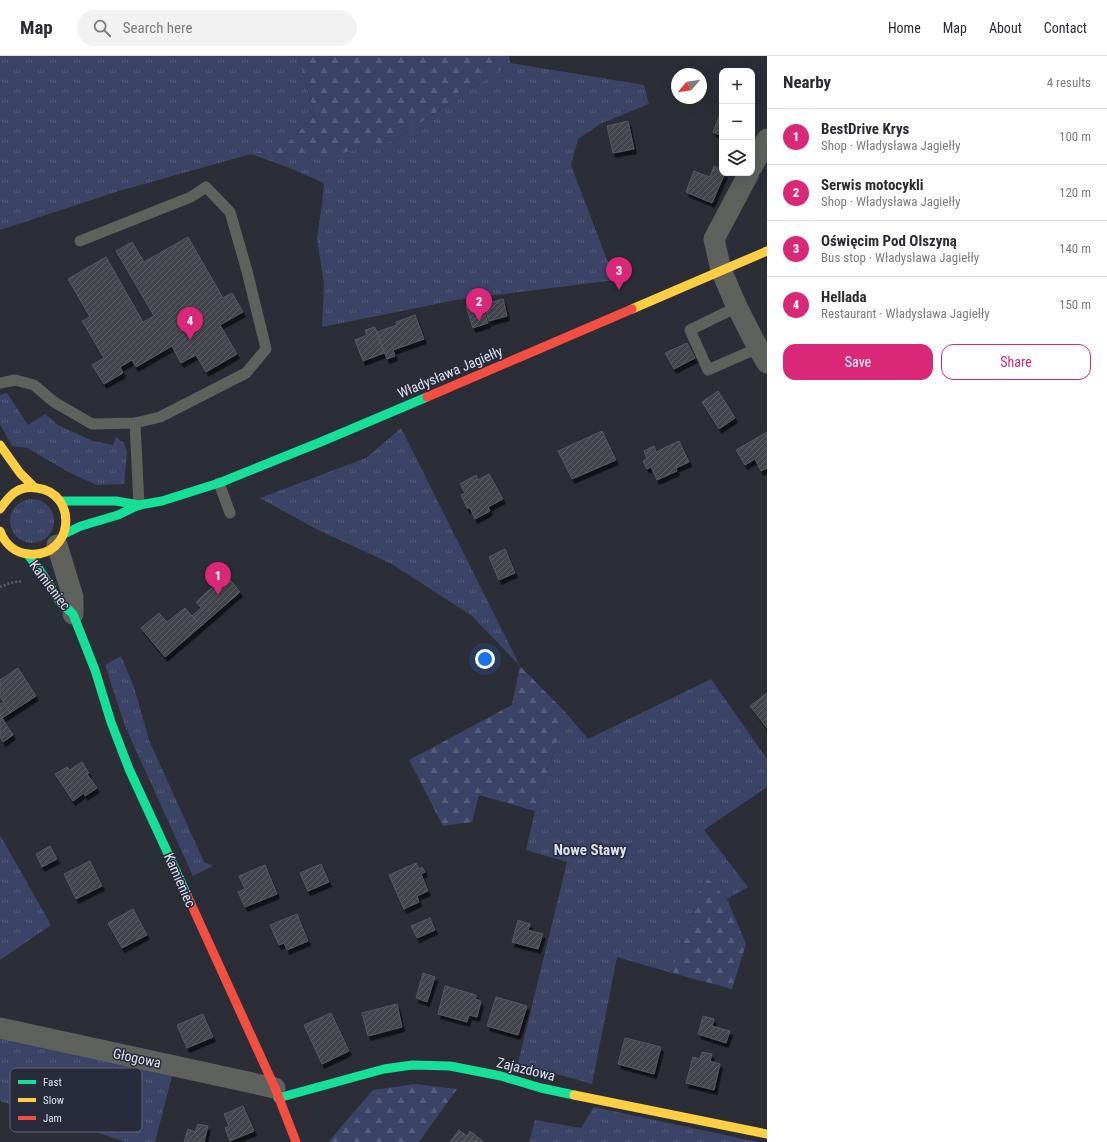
<!DOCTYPE html>
<meta charset="utf-8">
<style>
:root{--surface:#fff;--page:#f2f2f3;--text:#2b2b33;--muted:#7c7c81;--line:#e1e1e2;--accent:#db2777}
body{margin:0;font-family:"Roboto Condensed",sans-serif;background:var(--page);color:var(--text)}
.controls{position:absolute;right:12px;top:12px;display:grid;overflow:hidden;border-radius:8px;box-shadow:0 4px 16px #0002}
.controls button{width:36px;height:36px;display:grid;place-items:center;padding:0;border:0;border-bottom:1px solid var(--line);background:var(--surface);color:var(--text);font:20px sans-serif}
.compass{position:absolute;left:671px;top:12px;width:36px;height:36px;border-radius:50%;background:var(--surface);box-shadow:0 4px 16px #0002;rotate:241deg}
.you{position:absolute;left:485px;top:603px;width:14px;height:14px;margin:-10px;border:3px solid #fff;border-radius:50%;background:#1a73e8;box-shadow:0 0 0 6px #1a73e833}
.badge{display:grid;place-items:center;width:26px;height:26px;border-radius:50%;background:var(--accent);color:#fff;font-size:13px;font-weight:700}
.pin{position:absolute;translate:-50% -33px;filter:drop-shadow(0 1px 2px #0008)}
.pin::after{content:'';position:absolute;top:21px;width:14px;height:12px;background:inherit;clip-path:polygon(0 0,100% 0,50% 100%)}
.list{margin:0;padding:0;list-style:none}
h2{display:flex;justify-content:space-between;align-items:center;height:52px;margin:0;padding:0 16px;font-size:17px}
h2 small{font-size:13px;font-weight:400;color:var(--muted)}
.list li{display:grid;grid-template-columns:26px 1fr auto;gap:12px;align-items:center;box-sizing:border-box;height:56px;padding:0 16px;border-top:1px solid var(--line)}
.list b{display:block;font-size:15px;white-space:nowrap}
.list p{margin:0;font-size:13px;white-space:nowrap;color:var(--muted)}
.list em{font-size:13px;font-style:normal;color:var(--muted)}
.actions{display:flex;gap:8px;padding:12px 16px}
.actions a{flex:1;padding:9px 0;border:1px solid var(--accent);border-radius:12px;text-align:center;font-size:14px;color:var(--accent)}
.actions .main{background:var(--accent);color:#fff}
.icon{flex:none;width:22px;height:22px;fill:none;stroke:currentColor;stroke-width:2;stroke-linecap:round;stroke-linejoin:round}
.map{position:relative;flex:none;width:767px;height:1086px;overflow:hidden}
header{display:flex;align-items:center;gap:24px;box-sizing:border-box;height:56px;padding:0 20px;background:var(--surface);border-bottom:1px solid var(--line)}
header strong{font-size:19px}
nav{display:flex;gap:22px;margin-inline-start:auto;font-size:14px}
.search{width:280px;height:36px;background:var(--page);display:flex;align-items:center;gap:10px;box-sizing:border-box;padding:0 14px;border-radius:22px;color:var(--muted);font-size:15px}
main{display:flex}
aside{flex:1;background:var(--surface)}
.map>svg:first-child{display:block}
</style>
<header>
<strong>Map</strong>
<div class="search"><svg class="icon" aria-label="search" viewBox="0 0 24 24"><circle cx="10" cy="10" r="6"/><path d="M15 15l6 6"/></svg>Search here</div>
<nav><a>Home</a><a>Map</a><a>About</a><a>Contact</a></nav>
</header>
<main>
<div class="map">
<svg width="767" height="1086" viewBox="0 0 767 1086">
<defs>
<pattern id="grass-tufts" width="24" height="20" patternUnits="userSpaceOnUse"><rect width="24" height="20" fill="#3b4366"/><path d="M3 7l-1-3M5 7V3M7 7l1-3M15 17l-1-3M17 17v-4M19 17l1-3" fill="none" stroke="#575e7c"/></pattern>
<pattern id="forest-firs" width="22" height="20" patternUnits="userSpaceOnUse"><rect width="22" height="20" fill="#3b4366"/><path d="M5 1l3.5 6h-7zM16 11l3.5 6h-7z" fill="#575e7c"/></pattern>
<pattern id="building-hatch" width="6" height="6" patternUnits="userSpaceOnUse"><rect width="6" height="6" fill="#43454c"/><path d="M-1 1l2-2M0 6l6-6M5 7l2-2" fill="none" stroke="#5e6066"/></pattern>
<filter id="shadow"><feDropShadow dx="2.5" dy="4.5" stdDeviation="0" flood-color="#0009"/></filter>
</defs>
<rect width="100%" height="100%" fill="#2c2e37"/>
<g fill="url(#grass-tufts)">
<path d="M 0,0 L 298,0 L 315,59 L 284,91 L 254,98 L 393,85 L 510,7 L 644,29 L 649,48 L 602,67 L 578,83 L 571,109 L 599,183 L 615,224 L 456,244 L 322,271 L 324,228 L 317,183 L 322,148 L 324,127 L 292,113 L 251,98 L 119,135 L 0,174 Z"/>
<path d="M 7,337 L 28,369 L 45,358 L 58,369 L 93,385 L 113,389 L 116,381 L 124,387 L 127,396 L 124,428 L 97,429 L 72,418 L 27,392 L 12,390 L 0,368 L 0,339 Z"/>
<path d="M 401,372 L 520,610 L 472,560 L 392,508 L 316,473 L 260,442 L 366,402 Z"/>
<circle cx="32" cy="465" r="22"/>
<path d="M 121,600 L 134,631 L 149,684 L 204,806 L 213,810 L 193,820 L 125,670 L 105,609 Z"/>
<path d="M 711,623 L 767,703 L 767,731 L 704,774 L 748,831 L 727,843 L 705,821 L 672,917 L 617,901 L 592,1028 L 518,1007 L 567,806 L 526,794 L 535,755 L 566,657 L 588,683 Z"/>
<path d="M 0,779 L 51,869 L 0,904 Z"/>
<path d="M 0,981 L 172,1020 L 155,1086 L 126,1086 L 0,1045 Z"/>
<path d="M 594,1051 L 757,1086 L 529,1086 L 535,1064 L 581,1072 Z"/>
</g>
<g fill="url(#forest-firs)">
<path d="M 298,0 L 509,0 L 510,7 L 393,85 L 338,98 L 251,98 L 284,91 L 315,59 Z"/>
<path d="M 520,610 L 566,657 L 535,755 L 479,739 L 472,766 L 443,770 L 409,704 L 512,649 Z"/>
<path d="M 705,820 L 727,843 L 746,888 L 732,933 L 672,917 Z"/>
<path d="M 416,1028 L 457,1033 L 419,1086 L 329,1086 L 329,1085 L 373,1034 Z"/>
</g>
<g fill="url(#building-hatch)" stroke="#575961" filter="url(#shadow)">
<path d="M 719,61 L 722,63 L 722,80 L 713,76 Z"/>
<path d="M 628,65 L 634,93 L 613,97 L 607,70 Z"/>
<path d="M 714,110 L 722,114 L 722,117 L 725,117 L 712,147 L 686,136 L 694,115 L 710,121 Z"/>
<path d="M 188,181 L 223,242 L 232,237 L 243,256 L 220,269 L 237,298 L 206,316 L 196,299 L 181,307 L 172,290 L 136,311 L 132,304 L 120,311 L 123,317 L 104,328 L 92,309 L 104,302 L 82,265 L 90,261 L 68,223 L 106,201 L 143,266 L 154,260 L 116,195 L 132,186 L 144,206 Z"/>
<path d="M 503,243 L 507,260 L 489,265 L 484,248 Z"/>
<path d="M 481,246 L 488,267 L 473,272 L 466,250 Z"/>
<path d="M 415,259 L 424,283 L 393,294 L 395,300 L 387,303 L 377,276 L 397,269 L 396,266 Z"/>
<path d="M 375,271 L 384,297 L 363,305 L 355,284 L 367,279 L 365,274 Z"/>
<path d="M 687,287 L 695,302 L 674,313 L 665,297 Z"/>
<path d="M 718,335 L 735,362 L 719,373 L 702,346 Z"/>
<path d="M 602,375 L 616,404 L 572,423 L 558,395 Z"/>
<path d="M 767,376 L 767,412 L 761,415 L 755,403 L 745,409 L 736,394 Z"/>
<path d="M 679,385 L 689,406 L 676,412 L 677,415 L 657,424 L 651,411 L 647,413 L 643,405 L 647,403 L 644,395 L 654,390 L 656,396 Z"/>
<path d="M 489,418 L 503,443 L 488,451 L 490,455 L 475,463 L 470,452 L 467,452 L 461,439 L 465,437 L 460,428 L 476,419 L 478,424 Z"/>
<path d="M 505,493 L 515,517 L 499,524 L 489,501 Z"/>
<path d="M 226,519 L 240,536 L 201,570 L 192,560 L 201,552 L 196,546 Z"/>
<path d="M 185,552 L 201,570 L 165,601 L 141,572 L 159,557 L 167,566 Z"/>
<path d="M 18,612 L 36,640 L 10,657 L 0,640 L 0,624 Z"/>
<path d="M 767,637 L 767,672 L 750,650 Z"/>
<path d="M 4,646 L 10,657 L 0,663 L 0,648 Z"/>
<path d="M 2,662 L 13,679 L 3,686 L 0,681 L 0,663 Z"/>
<path d="M 82,706 L 89,717 L 87,718 L 97,732 L 85,740 L 84,737 L 73,745 L 55,718 L 67,711 L 70,714 Z"/>
<path d="M 50,790 L 57,803 L 42,811 L 36,798 Z"/>
<path d="M 90,805 L 102,830 L 76,843 L 64,818 Z"/>
<path d="M 416,807 L 419,813 L 422,811 L 425,816 L 421,818 L 428,835 L 417,840 L 419,846 L 404,853 L 389,819 Z"/>
<path d="M 321,808 L 329,826 L 308,835 L 300,817 Z"/>
<path d="M 265,809 L 277,838 L 245,851 L 238,836 L 245,833 L 239,820 Z"/>
<path d="M 133,853 L 147,879 L 122,892 L 108,867 Z"/>
<path d="M 297,858 L 308,885 L 287,894 L 284,887 L 279,889 L 270,869 Z"/>
<path d="M 430,862 L 435,874 L 417,882 L 411,870 Z"/>
<path d="M 518,864 L 530,868 L 528,874 L 543,878 L 538,893 L 512,886 Z"/>
<path d="M 423,917 L 435,921 L 427,946 L 416,942 Z"/>
<path d="M 445,930 L 476,939 L 475,943 L 481,945 L 477,961 L 469,959 L 467,966 L 438,958 Z"/>
<path d="M 496,941 L 527,950 L 518,979 L 487,970 Z"/>
<path d="M 397,948 L 402,971 L 368,980 L 362,957 Z"/>
<path d="M 331,957 L 349,995 L 322,1008 L 304,969 Z"/>
<path d="M 203,958 L 213,981 L 187,992 L 177,969 Z"/>
<path d="M 703,960 L 714,963 L 712,970 L 730,975 L 726,987 L 698,978 Z"/>
<path d="M 625,982 L 661,991 L 654,1018 L 618,1008 Z"/>
<path d="M 702,996 L 712,998 L 710,1005 L 720,1008 L 714,1034 L 686,1027 L 693,1001 L 700,1003 Z"/>
<path d="M 243,1050 L 254,1075 L 230,1085 L 225,1072 L 229,1070 L 224,1058 Z"/>
<path d="M 198,1068 L 208,1070 L 204,1086 L 184,1086 L 188,1073 L 195,1076 Z"/>
<path d="M 459,1074 L 467,1080 L 470,1075 L 483,1085 L 450,1086 Z"/>
</g>
<g fill="none" stroke-linecap="round" stroke-linejoin="round">
<path stroke="#5e605e" stroke-width="2.5" stroke-dasharray="2 2" stroke-linecap="butt" d="M 0,531 L 10,527 L 22,525"/>
<g stroke="#5f615c" stroke-width="11">
<path d="M 737,251 L 690,274 L 708,314 L 758,292"/>
<path d="M 0,327 L 15,324 L 34,329 L 54,346 L 92,368 L 135,367 L 160,361 L 246,317 L 266,293 L 247,215 L 230,156 L 206,131 L 191,141 L 80,185"/>
<path d="M 135,367 L 139,449"/>
<path d="M 219,427 L 230,457"/>
</g>
<g stroke="#5f615c" stroke-width="21">
<path d="M 752,111 L 767,83"/>
<path d="M 749,117 L 714,183 L 721,214 L 737,251 L 758,292 L 767,307"/>
<path d="M 57,489 L 73,541 L 73,558"/>
<path d="M 0,972 L 275,1032"/>
</g>
<g stroke="#16e098" stroke-width="9">
<path d="M 60,445 L 116,445 L 139,449"/>
<path d="M 64,478 L 81,470 L 118,459 L 139,449 L 162,445 L 219,427 L 323,385 L 427,341"/>
<path d="M 28,499 L 39,513 L 60,546 L 73,558 L 95,614 L 111,666 L 129,713 L 187,839"/>
<path d="M 278,1042 L 384,1013 L 412,1009 L 450,1010 L 501,1020 L 541,1032 L 574,1039"/>
</g>
<g stroke="#ffcf43" stroke-width="9">
<path d="M 632,253 L 767,195"/>
<path d="M 0,389 L 20,417 L 33,430"/>
<path d="M 0,453 C 10,439 18,429 37,432 C 79,437 74,502 29,498 C 15,497 5,488 0,475"/>
<path d="M 574,1039 L 767,1078"/>
</g>
<g stroke="#f24e42" stroke-width="9">
<path d="M 427,341 L 632,253"/>
<path d="M 187,839 L 275,1032 L 296,1086"/>
</g>
</g>
<g text-anchor="middle" dominant-baseline="central" stroke-width="3" stroke-linejoin="round" paint-order="stroke">
<g font-size="14" fill="#dee1ed" stroke="#272b3c">
<text transform="translate(450 316) rotate(-23)">Władysława Jagiełły</text>
<text transform="translate(50 529) rotate(53)">Kamieniec</text>
<text transform="translate(180 824) rotate(66)">Kamieniec</text>
<text transform="translate(137 1002) rotate(12)">Głogowa</text>
<text transform="translate(526 1013) rotate(14)">Zajazdowa</text>
</g>
<g font-size="15" font-weight="bold" fill="#dee1ed" stroke="#272b3c">
<text x="590" y="794">Nowe Stawy</text>
</g>
</g>
<rect x="10" y="1012" width="132" height="64" rx="6" fill="#272b3c" stroke="#5e6271" stroke-width="1"/>
<rect x="18" y="1024" width="18" height="4" fill="#16e098"/>
<rect x="18" y="1042" width="18" height="4" fill="#ffcf43"/>
<rect x="18" y="1060" width="18" height="4" fill="#f24e42"/>
<g font-size="11" fill="#dee1ed">
<text x="43" y="1030">Fast</text>
<text x="43" y="1048">Slow</text>
<text x="43" y="1066">Jam</text>
</g>
</svg>
<div class="controls">
<button>+</button>
<button>−</button>
<button><svg class="icon" aria-label="layers" viewBox="0 0 24 24"><path d="M12 4l9 5-9 5-9-5zM3 14l9 5 9-5"/></svg></button>
</div>
<svg class="compass" viewBox="-18 -18 36 36"><path d="M0-13l5 13h-10z" fill="#e53935"/><path d="M0 13l5-13h-10z" fill="#7c7c81"/></svg>
<div class="you"></div>
<div class="pin badge" style="left:218px;top:539px">1</div>
<div class="pin badge" style="left:479px;top:265px">2</div>
<div class="pin badge" style="left:619px;top:234px">3</div>
<div class="pin badge" style="left:190px;top:284px">4</div>
</div>
<aside>
<h2>Nearby<small>4 results</small></h2>
<ul class="list">
<li><span class="badge">1</span><div><b>BestDrive Krys</b><p>Shop · Władysława Jagiełły</p></div><em>100 m</em></li>
<li><span class="badge">2</span><div><b>Serwis motocykli</b><p>Shop · Władysława Jagiełły</p></div><em>120 m</em></li>
<li><span class="badge">3</span><div><b>Oświęcim Pod Olszyną</b><p>Bus stop · Władysława Jagiełły</p></div><em>140 m</em></li>
<li><span class="badge">4</span><div><b>Hellada</b><p>Restaurant · Władysława Jagiełły</p></div><em>150 m</em></li>
</ul>
<div class="actions"><a class="main">Save</a><a>Share</a></div>
</aside>
</main>
